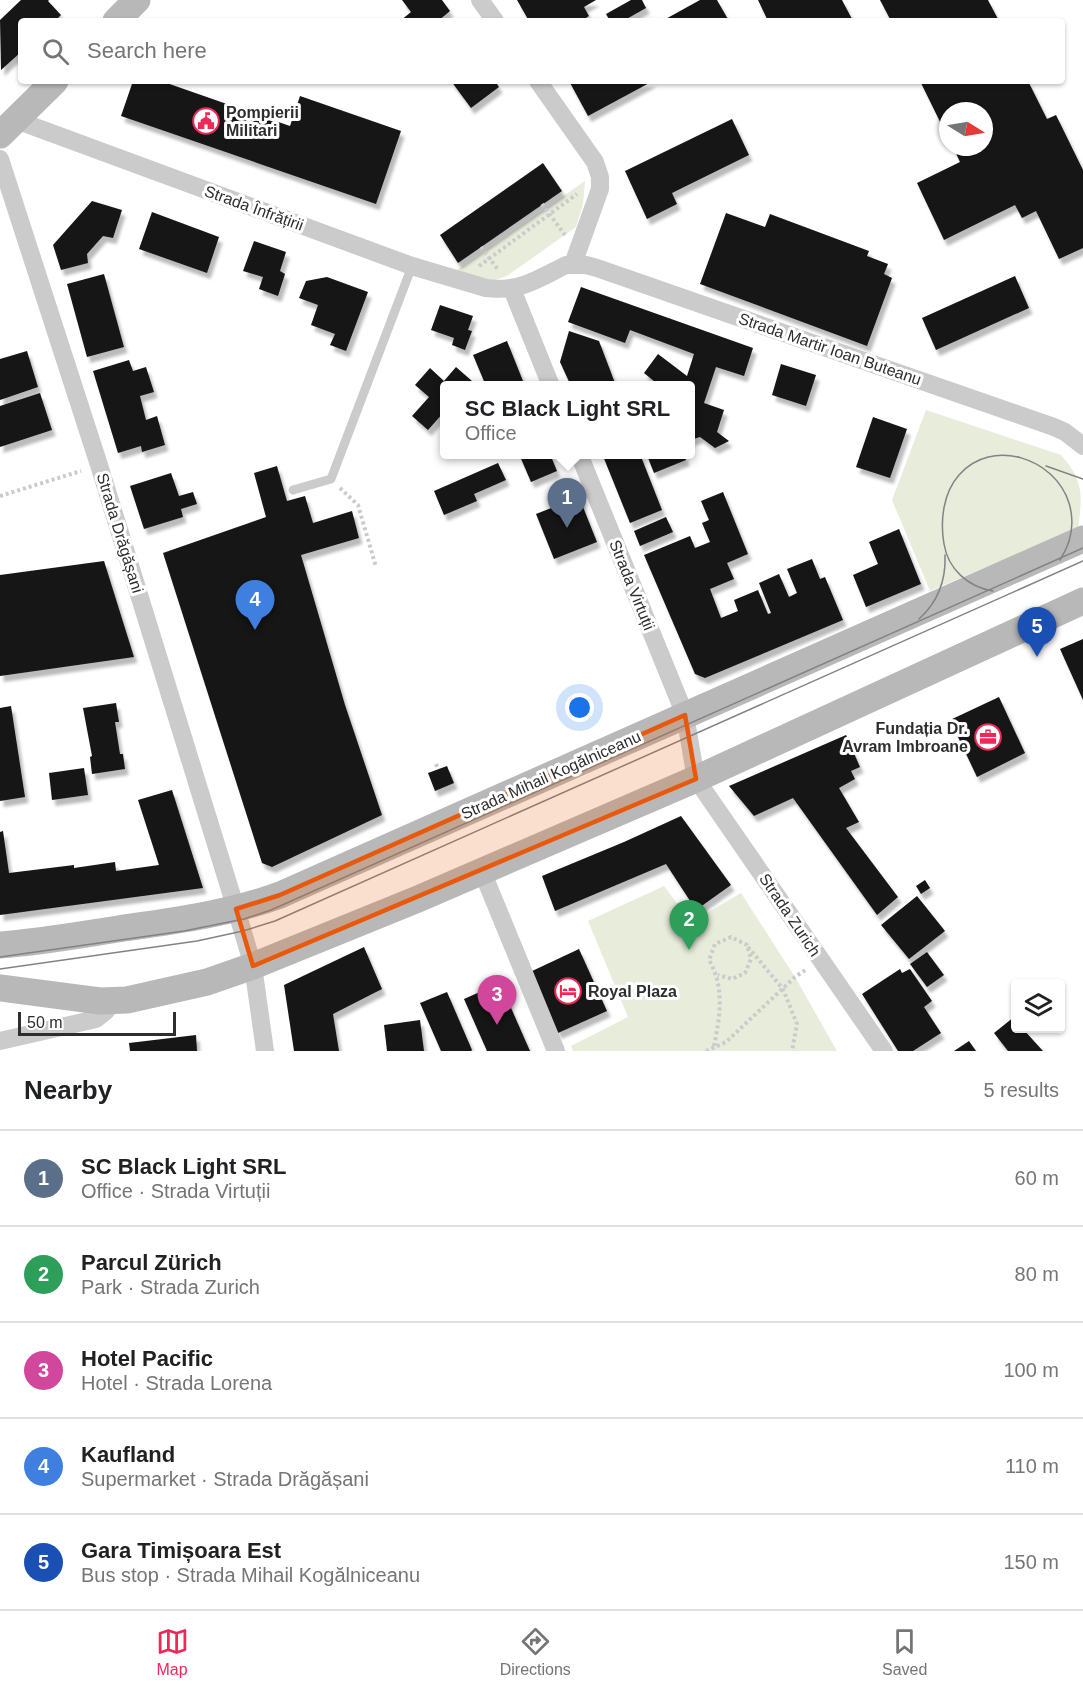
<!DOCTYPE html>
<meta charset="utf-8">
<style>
:root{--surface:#fff;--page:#f2f2f2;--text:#202124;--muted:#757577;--line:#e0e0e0;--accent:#ee2857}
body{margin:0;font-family:Helvetica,sans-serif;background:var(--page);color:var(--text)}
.controls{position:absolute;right:18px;bottom:18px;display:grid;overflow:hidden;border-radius:6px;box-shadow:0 2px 4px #0004}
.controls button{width:54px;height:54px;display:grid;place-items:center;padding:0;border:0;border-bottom:2px solid var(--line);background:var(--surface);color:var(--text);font:30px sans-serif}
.compass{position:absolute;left:939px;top:102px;width:54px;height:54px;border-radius:50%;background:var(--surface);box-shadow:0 2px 4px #0004;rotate:101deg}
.scale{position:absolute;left:18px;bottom:15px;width:158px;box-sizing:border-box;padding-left:6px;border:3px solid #2e2e2e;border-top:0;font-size:16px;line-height:21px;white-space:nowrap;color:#2e2e2e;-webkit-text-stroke:4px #fff;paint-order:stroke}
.you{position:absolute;left:580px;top:708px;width:21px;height:21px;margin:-15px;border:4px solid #fff;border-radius:50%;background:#1a73e8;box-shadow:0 0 0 9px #1a73e833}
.badge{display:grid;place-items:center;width:39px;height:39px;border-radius:50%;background:var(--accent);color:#fff;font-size:20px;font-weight:700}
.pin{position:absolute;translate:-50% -50px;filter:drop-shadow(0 2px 3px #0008)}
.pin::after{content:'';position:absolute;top:32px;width:21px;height:18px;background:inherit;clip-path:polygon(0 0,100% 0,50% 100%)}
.popup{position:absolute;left:440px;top:381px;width:255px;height:78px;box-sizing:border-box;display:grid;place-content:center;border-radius:6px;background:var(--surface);filter:drop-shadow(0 2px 4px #0005);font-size:20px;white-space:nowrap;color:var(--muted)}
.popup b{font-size:22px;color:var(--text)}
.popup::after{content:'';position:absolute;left:50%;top:100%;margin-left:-12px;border:12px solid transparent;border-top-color:var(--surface)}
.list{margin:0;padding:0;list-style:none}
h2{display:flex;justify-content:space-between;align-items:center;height:78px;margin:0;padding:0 24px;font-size:26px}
h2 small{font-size:20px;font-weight:400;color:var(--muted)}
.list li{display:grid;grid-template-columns:39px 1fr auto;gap:18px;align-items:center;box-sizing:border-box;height:96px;padding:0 24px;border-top:2px solid var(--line)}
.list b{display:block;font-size:22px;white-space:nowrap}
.list p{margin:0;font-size:20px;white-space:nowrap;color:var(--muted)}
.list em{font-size:20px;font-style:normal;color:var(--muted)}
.icon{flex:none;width:33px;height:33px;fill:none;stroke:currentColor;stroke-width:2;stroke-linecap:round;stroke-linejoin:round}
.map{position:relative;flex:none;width:1083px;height:1051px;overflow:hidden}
.search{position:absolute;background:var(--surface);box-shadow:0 2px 4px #0004;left:18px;right:18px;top:18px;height:66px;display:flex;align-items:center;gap:15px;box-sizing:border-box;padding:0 21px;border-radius:6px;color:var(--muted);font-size:22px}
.sheet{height:558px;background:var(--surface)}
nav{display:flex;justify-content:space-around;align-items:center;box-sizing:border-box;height:84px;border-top:2px solid var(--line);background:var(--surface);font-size:16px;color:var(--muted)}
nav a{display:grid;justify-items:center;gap:3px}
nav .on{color:var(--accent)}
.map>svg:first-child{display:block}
</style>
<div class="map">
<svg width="1083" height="1051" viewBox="0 0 1083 1051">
<defs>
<filter id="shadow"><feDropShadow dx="3.5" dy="6" stdDeviation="1.5" flood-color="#0004"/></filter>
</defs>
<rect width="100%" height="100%" fill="#fff"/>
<g fill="#e7ecdb">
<path d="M 585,181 L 583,204 L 576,227 L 507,276 L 494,280 L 481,279 L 457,270 Z"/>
<path d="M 926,410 L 1061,455 C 1083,479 1083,496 1078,528 L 930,591 L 892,500 Z"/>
<path d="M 664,886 L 691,922 L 741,893 L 795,977 L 837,1051 L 573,1051 L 571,1046 L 628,1017 L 588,921 Z"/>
</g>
<g fill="#151515" filter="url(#shadow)">
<path d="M 21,0 L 49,0 L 48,1 L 61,15 L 55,21 L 21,21 L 21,52 L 1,70 L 0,20 Z"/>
<path d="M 402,0 L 442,0 L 450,11 L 438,21 L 400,21 L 411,12 Z"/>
<path d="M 517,0 L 596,0 L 584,7 L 589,16 L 581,21 L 529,21 Z"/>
<path d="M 631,0 L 642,0 L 646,8 L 623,21 L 610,21 L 606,14 Z"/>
<path d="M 700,0 L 717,0 L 729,21 L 662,21 Z"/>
<path d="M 758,0 L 842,0 L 853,21 L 768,21 Z"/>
<path d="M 880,0 L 988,0 L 999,21 L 891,21 Z"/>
<path d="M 133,81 L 161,81 L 290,126 L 300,96 L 401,131 L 376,204 L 121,116 Z"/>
<path d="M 451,81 L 495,81 L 499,87 L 471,108 Z"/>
<path d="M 569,81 L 653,81 L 588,116 Z"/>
<path d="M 920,81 L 1028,81 L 1047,119 L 1056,115 L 1083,170 L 1083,248 L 1059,259 L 1036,211 L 1022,218 L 1015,205 L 944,240 L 917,183 L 960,162 L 953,147 L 984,147 L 984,111 L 948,111 L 948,138 Z"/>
<path d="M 732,119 L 749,155 L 672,193 L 677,204 L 647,219 L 625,171 Z"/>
<path d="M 543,163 L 562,191 L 458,263 L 440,235 Z"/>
<path d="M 92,201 L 122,210 L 113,238 L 103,236 L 87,254 L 88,263 L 61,270 L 53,245 Z"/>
<path d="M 152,212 L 219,237 L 207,273 L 139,249 Z"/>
<path d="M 726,213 L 765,227 L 770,214 L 869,251 L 867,256 L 888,264 L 884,274 L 892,278 L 867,346 L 700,284 Z"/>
<path d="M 254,241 L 286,252 L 280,271 L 285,274 L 278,296 L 259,289 L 263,277 L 243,271 Z"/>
<path d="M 104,274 L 124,347 L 87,357 L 67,284 Z"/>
<path d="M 1015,276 L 1029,308 L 936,350 L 922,318 Z"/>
<path d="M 327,277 L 368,292 L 346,351 L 330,345 L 335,334 L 311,325 L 318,305 L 299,298 L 306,281 Z"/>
<path d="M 581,287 L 753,348 L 744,376 L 716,367 L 704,403 L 724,410 L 717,432 L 729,441 L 715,448 L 700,437 L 690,440 L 690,386 L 660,386 L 644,373 L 658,354 L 687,376 L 694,354 L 630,330 L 625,343 L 568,322 Z"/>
<path d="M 440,305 L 473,316 L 468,330 L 472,331 L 465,350 L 452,345 L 454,338 L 431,330 Z"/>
<path d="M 569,331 L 599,341 L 615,383 L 607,386 L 571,386 L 560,362 Z"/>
<path d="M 507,341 L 525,386 L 486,386 L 473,355 Z"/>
<path d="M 27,351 L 38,387 L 0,400 L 0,359 Z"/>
<path d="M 129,360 L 133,371 L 146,367 L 154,392 L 140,396 L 146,420 L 157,416 L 165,445 L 142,452 L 141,446 L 118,453 L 93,371 Z"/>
<path d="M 781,364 L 816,375 L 806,406 L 772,395 Z"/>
<path d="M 456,367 L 472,381 L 468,386 L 444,386 L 444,412 L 428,430 L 412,416 L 429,397 L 415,385 L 430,368 L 444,381 Z"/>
<path d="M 40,393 L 52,430 L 0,447 L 0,406 Z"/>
<path d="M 873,417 L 907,429 L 890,478 L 856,467 Z"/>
<path d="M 519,454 L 550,454 L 557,471 L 531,482 Z"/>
<path d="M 606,454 L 640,454 L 662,510 L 630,523 L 603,456 Z"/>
<path d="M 657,454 L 684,454 L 686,460 L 654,473 L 648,458 Z"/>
<path d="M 498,463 L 506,480 L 474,494 L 477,501 L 444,515 L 434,491 Z"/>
<path d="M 277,466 L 287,501 L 305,496 L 313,523 L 352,511 L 359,538 L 301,555 L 345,705 L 382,815 L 272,867 L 262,863 L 163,553 L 266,517 L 254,473 Z"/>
<path d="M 171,473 L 179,496 L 193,492 L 197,504 L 181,509 L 183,517 L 144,529 L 130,486 Z"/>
<path d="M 723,492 L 748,554 L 727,563 L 734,579 L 710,589 L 721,618 L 738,611 L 734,600 L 758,590 L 768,614 L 771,613 L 759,583 L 779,574 L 789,597 L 797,593 L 787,569 L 812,559 L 820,579 L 825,577 L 843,620 L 705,678 L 695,674 L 644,555 L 690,536 L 695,548 L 710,542 L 702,523 L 709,520 L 701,501 Z"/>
<path d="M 579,497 L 597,542 L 554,559 L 536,514 Z"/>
<path d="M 666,517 L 673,532 L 640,546 L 634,531 Z"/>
<path d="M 899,529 L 921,584 L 866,607 L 853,575 L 878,564 L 869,542 Z"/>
<path d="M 104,561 L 134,657 L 0,676 L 0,575 Z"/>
<path d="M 1083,639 L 1083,700 L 1060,649 Z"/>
<path d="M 999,697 L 1025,753 L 977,777 L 950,720 Z"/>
<path d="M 116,703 L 119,722 L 115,722 L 120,754 L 123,754 L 125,769 L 92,774 L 90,757 L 92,756 L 83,708 Z"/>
<path d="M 11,706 L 25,797 L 0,801 L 0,708 Z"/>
<path d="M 846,735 L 860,767 L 851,771 L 855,779 L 839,788 L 859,822 L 846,828 L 898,897 L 877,915 L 793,798 L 754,816 L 729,786 Z"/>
<path d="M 447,766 L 454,783 L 435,791 L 428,773 Z"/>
<path d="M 84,768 L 88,795 L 52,800 L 49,773 Z"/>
<path d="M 172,790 L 203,888 L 0,915 L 0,832 L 3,831 L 9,873 L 74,865 L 74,868 L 115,862 L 116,871 L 159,865 L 138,800 Z"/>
<path d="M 681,816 L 731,885 L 696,910 L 666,864 L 555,911 L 542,876 L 624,842 Z"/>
<path d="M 925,880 L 930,888 L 921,894 L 916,886 Z"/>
<path d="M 917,896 L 945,931 L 909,959 L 881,925 Z"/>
<path d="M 364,947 L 382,989 L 333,1014 L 339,1051 L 294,1051 L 284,985 Z"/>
<path d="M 579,949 L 607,1011 L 558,1033 L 530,972 Z"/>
<path d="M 927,952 L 944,975 L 927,987 L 910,964 Z"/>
<path d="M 900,969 L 902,973 L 910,969 L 932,1001 L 924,1007 L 941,1033 L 913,1051 L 898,1051 L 862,994 Z"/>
<path d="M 500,983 L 530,1051 L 487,1051 L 464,999 Z"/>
<path d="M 447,992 L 472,1050 L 471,1051 L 441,1051 L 420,1003 Z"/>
<path d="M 1014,1017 L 1016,1029 L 1023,1029 L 1043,1051 L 1008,1051 L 994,1033 Z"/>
<path d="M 420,1020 L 424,1051 L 387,1051 L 384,1025 Z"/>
<path d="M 196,1035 L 197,1051 L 130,1051 L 129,1043 Z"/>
<path d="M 969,1041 L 976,1051 L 954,1051 Z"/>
</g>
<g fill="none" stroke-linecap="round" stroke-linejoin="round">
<g stroke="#cbcbcb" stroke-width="4" stroke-dasharray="3 3" stroke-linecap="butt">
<path d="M 542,204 L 565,235"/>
<path d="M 481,247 L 499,271"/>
<path d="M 479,266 L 577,194"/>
<path d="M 340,488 L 358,505 L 376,567"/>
<path d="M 0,496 L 81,471"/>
<path d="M 436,764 L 438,769"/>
<path d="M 748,947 L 783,989 L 797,1024 L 792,1051"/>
<path d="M 714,1046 C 720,1016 725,988 709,960 L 715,944 L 731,937 L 747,945 L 751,959 L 745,973 L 732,979 L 718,975"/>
<path d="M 706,1051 L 726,1042 L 795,977 L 807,969"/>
</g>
<path stroke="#cbcbcb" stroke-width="9" d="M 293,490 L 331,479 L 412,266"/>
<g stroke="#cbcbcb" stroke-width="18">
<path d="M 480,0 L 495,21"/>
<path d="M 538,81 L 595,162 L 600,177 L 600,189 L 573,264"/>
<path d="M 16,120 L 412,266 L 486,288 C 520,292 536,280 566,265 L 586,265 L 597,268 L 1054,427 L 1065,432 L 1083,446"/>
<path d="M 0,159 L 99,465 L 236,909 L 253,966 L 265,1051"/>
<path d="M 512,289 L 551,386"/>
<path d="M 579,454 L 685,715 L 696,779 L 884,1051"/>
<path d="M 482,871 L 556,1051"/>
<path d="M 0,1041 L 96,1019 L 106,1011 L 114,1001"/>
</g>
<g stroke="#b8b8b8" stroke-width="27">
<path d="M 116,21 L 137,0"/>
<path d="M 0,135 L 55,81"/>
<path d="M 0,945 C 40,942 79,935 118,929 C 173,921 228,914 280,895 L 1083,539"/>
<path d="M 0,988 L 100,1001 L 127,1000 L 207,982 L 253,966 L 418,899 L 696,779 L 1083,601"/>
</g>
<g stroke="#838383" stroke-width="1.5">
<path d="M 1046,466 L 1083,479"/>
<path d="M 993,591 C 968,587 948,569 944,544 C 940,521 943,493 959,475 C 992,437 1055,458 1069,503 C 1075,523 1071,543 1060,560"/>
<path d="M 919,619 C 938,602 946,580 945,555"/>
<path d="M 0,957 L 184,931 L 244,919 L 271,910 L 1083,548"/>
<path d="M 0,969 L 197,941 L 243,931 L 275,921 L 1083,561"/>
</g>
</g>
<path fill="#e8590c" fill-opacity="0.2" stroke="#e8590c" stroke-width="4.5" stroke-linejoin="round" d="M 685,715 L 696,779 L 253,966 L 236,909 L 280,895 Z"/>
<defs>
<g id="civic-ring" transform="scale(1.35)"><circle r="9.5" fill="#fff" stroke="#ee2857" stroke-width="1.5"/><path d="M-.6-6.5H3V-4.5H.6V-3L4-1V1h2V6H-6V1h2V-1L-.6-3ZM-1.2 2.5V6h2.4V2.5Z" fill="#ee2857"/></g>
<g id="office-ring" transform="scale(1.35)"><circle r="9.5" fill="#fff" stroke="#ee2857" stroke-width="1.5"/><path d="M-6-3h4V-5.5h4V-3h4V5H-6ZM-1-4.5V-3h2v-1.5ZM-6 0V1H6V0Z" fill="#ee2857"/></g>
<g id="hotel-ring" transform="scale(1.35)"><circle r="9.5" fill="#fff" stroke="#ee2857" stroke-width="1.5"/><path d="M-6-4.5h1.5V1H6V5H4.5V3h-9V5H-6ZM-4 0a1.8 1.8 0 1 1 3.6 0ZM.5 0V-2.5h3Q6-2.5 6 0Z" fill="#ee2857"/></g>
</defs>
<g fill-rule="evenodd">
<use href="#civic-ring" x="206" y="121"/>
<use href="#office-ring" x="988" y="737"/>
<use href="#hotel-ring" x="568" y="991"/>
</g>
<g text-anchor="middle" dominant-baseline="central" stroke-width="6" stroke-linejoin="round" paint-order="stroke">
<g font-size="16" font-weight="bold" fill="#2e2e2e" stroke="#fff" text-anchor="start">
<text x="226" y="112">Pompierii<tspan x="226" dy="18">Militari</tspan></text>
<text x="968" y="728" text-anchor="end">Fundația Dr.<tspan x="968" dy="18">Avram Imbroane</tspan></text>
<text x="588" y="991">Royal Plaza</text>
</g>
<g font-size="16" fill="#2e2e2e" stroke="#fff">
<text transform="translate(254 208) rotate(20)">Strada Înfrățirii</text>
<text transform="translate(830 349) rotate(19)">Strada Martir Ioan Buteanu</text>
<text transform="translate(120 533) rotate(73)">Strada Drăgășani</text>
<text transform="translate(632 585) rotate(68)">Strada Virtuții</text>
<text transform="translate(551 775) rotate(-24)">Strada Mihail Kogălniceanu</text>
<text transform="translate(790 915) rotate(56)">Strada Zurich</text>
</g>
</g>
</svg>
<div class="controls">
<button><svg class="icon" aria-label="layers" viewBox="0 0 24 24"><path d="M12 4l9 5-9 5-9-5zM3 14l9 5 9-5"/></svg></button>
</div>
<svg class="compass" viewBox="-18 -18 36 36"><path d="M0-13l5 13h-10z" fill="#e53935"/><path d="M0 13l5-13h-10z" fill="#757577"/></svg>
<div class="scale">50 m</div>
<div class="you"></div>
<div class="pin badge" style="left:567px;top:528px;background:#5c6f8a">1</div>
<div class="popup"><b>SC Black Light SRL</b>Office</div>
<div class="pin badge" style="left:689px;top:950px;background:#2e9e5b">2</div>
<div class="pin badge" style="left:497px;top:1025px;background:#d1479c">3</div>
<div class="pin badge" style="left:255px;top:630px;background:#3f7fe0">4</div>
<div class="pin badge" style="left:1037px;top:657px;background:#1a4fb4">5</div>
<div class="search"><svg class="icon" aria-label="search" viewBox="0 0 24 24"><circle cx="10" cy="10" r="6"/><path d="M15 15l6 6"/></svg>Search here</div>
</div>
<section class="sheet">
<h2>Nearby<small>5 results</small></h2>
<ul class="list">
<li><span class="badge" style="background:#5c6f8a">1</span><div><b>SC Black Light SRL</b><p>Office · Strada Virtuții</p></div><em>60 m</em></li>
<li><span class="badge" style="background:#2e9e5b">2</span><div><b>Parcul Zürich</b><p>Park · Strada Zurich</p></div><em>80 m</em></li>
<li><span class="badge" style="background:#d1479c">3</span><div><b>Hotel Pacific</b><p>Hotel · Strada Lorena</p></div><em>100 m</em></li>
<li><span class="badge" style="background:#3f7fe0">4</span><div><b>Kaufland</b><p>Supermarket · Strada Drăgășani</p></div><em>110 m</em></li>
<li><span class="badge" style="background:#1a4fb4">5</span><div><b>Gara Timișoara Est</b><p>Bus stop · Strada Mihail Kogălniceanu</p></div><em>150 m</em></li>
</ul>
</section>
<nav>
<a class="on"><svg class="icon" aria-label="map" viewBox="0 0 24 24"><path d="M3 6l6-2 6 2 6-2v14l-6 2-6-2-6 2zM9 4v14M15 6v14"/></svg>Map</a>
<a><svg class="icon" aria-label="directions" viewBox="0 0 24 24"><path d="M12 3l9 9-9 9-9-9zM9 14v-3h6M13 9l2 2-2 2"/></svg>Directions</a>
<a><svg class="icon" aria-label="saved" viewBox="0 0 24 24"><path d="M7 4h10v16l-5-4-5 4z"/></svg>Saved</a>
</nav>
